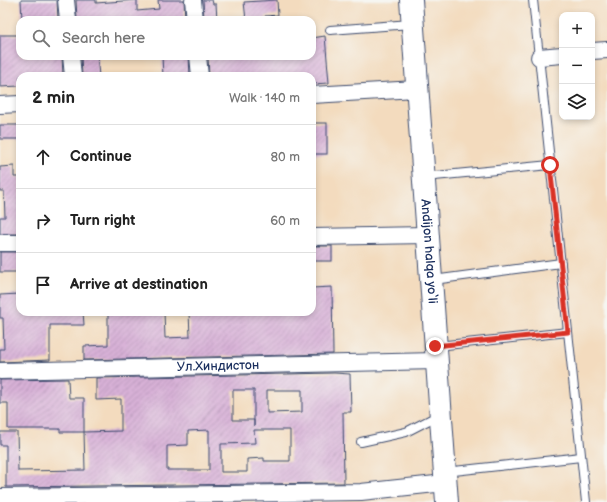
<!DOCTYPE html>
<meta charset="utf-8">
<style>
:root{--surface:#fff;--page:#f2f2f2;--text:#222;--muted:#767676;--line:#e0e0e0}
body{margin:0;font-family:"Balsamiq Sans",sans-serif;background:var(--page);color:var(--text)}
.controls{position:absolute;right:12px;top:12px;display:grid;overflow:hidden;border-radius:8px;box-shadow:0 2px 6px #0003}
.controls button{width:36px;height:36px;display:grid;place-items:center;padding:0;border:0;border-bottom:1px solid var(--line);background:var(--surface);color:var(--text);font:20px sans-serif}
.stop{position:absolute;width:12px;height:12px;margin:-9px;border:3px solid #d93025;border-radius:50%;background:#fff}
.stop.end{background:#d93025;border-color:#fff;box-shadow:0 1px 4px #0008}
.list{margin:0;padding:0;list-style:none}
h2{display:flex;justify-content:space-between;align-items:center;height:52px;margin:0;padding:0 16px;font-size:17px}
h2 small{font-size:13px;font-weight:400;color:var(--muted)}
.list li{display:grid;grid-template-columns:26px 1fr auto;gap:12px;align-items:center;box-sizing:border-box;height:64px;padding:0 16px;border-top:1px solid var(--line)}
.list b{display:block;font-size:15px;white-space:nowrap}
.list em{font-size:13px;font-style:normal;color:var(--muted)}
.icon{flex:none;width:22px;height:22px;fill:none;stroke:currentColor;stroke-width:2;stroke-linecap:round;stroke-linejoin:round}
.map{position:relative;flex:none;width:607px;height:502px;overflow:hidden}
.search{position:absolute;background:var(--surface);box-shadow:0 2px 6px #0003;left:16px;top:16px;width:300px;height:44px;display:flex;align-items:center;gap:10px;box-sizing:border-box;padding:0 14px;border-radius:12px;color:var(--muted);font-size:15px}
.panel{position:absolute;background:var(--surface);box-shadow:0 2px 6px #0003;left:16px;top:72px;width:300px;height:244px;border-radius:12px}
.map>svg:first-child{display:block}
</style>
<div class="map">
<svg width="607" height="502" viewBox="0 0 607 502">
<defs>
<pattern id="building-hatch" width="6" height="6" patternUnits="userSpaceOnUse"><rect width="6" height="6" fill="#d8b1d7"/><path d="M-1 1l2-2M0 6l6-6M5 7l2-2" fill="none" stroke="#ae90b2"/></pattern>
</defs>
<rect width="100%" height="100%" fill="#f6f6f2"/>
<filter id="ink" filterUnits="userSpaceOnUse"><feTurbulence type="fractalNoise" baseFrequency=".025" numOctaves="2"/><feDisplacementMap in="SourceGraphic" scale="8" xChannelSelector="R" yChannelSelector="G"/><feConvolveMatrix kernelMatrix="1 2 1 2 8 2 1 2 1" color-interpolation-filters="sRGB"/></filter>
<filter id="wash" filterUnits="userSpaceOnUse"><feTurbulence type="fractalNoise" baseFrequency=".012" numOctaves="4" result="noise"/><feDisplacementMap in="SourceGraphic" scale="16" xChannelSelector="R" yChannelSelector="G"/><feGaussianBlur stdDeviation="0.9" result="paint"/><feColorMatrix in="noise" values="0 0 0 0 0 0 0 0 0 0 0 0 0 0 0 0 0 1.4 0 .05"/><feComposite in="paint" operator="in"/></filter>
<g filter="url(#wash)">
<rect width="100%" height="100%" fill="#f3dbbe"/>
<g id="blocks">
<g fill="url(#building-hatch)" fill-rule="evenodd">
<path d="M 21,0 L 57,0 L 58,20 L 22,20 Z"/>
<path d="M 76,0 L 96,0 L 96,3 L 137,0 L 137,11 L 159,9 L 158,0 L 184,0 L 185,20 L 77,20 Z"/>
<path d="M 203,0 L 212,0 L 213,4 L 216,4 L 217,20 L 204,20 Z"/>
<path d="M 277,0 L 278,15 L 265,16 L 265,20 L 246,20 L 244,2 Z"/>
<path d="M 0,35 L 20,35 L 20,56 L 62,56 L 63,76 L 20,76 L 20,86 L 0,87 Z"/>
<path d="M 325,36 L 329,83 L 312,84 L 312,76 L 209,76 L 208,56 L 312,56 L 312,38 Z"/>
<path d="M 81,56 L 97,56 L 99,76 L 82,76 Z"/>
<path d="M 162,56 L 189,56 L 190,76 L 163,76 Z"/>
<rect x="312" y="123" width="15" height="31"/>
<rect x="0" y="125" width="20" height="14"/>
<path d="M 14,166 L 14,177 L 20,177 L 20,234 L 0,234 L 0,217 L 5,217 L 4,191 L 0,191 L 0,167 Z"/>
<rect x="312" y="246" width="20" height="15"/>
<rect x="0" y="252" width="20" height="20"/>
<path d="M 332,287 L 333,354 L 84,360 L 84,346 L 108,345 L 108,312 L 164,312 L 165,338 L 190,337 L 189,312 L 312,312 L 312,288 Z"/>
<path d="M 20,294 L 20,312 L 83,312 L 84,325 L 50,325 L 50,360 L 0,362 L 0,349 L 4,349 L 3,318 L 0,318 L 0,295 Z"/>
<path d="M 334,373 L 350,374 L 351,412 L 343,412 L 344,483 L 6,487 L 6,445 L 0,445 L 0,432 L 17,432 L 18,471 L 85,470 L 84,432 L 121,431 L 121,399 L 96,400 L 96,378 ZM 233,390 L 254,390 L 254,426 L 254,420 L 233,420 ZM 267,390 L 302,390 L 302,412 L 267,413 ZM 209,430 L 209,470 L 167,470 L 167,446 L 188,445 L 188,431 ZM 254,430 L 290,430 L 290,461 L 264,461 L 264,458 L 247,459 L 247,472 L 221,472 L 221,444 L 255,443 Z"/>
<path d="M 68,379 L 69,398 L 84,398 L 84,432 L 60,432 L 60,429 L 8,429 L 8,403 L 0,403 L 0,380 Z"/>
</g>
</g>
</g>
<g filter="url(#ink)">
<use href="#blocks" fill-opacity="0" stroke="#3b496c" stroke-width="1"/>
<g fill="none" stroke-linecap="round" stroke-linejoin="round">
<g stroke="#3b496c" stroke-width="10">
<g id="service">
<path d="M 533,0 L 586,502"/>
<path d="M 330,30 L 411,24"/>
<path d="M 424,177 L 550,165"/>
<path d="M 433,280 L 561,263"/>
<path d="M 437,346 L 568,332"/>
<path d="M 361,442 L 406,432 L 439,415"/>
<path d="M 445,472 L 581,457"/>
</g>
</g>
<g stroke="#3b496c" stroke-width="18">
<g id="minor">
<path d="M 66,0 L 68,20"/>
<path d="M 193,0 L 195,20"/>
<path d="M 592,51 L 607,50"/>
<path d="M 71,56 L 73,76"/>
<path d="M 198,56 L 200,76"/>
<path d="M 539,57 L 562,55"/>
<path d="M 312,95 L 416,89"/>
<path d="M 0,105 L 20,104"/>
<path d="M 312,237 L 427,235"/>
<path d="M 0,243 L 20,243"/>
<path id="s1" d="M 0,371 L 436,361"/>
<path d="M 0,497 L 361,492 L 445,483"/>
</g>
</g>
<g stroke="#3b496c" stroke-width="24">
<g id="trunk">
<path id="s2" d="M 411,0 L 447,502"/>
</g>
</g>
<use href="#service" stroke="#fff" stroke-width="8"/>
<use href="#minor" stroke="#fff" stroke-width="16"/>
<use href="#trunk" stroke="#fff" stroke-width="22"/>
</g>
</g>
<g fill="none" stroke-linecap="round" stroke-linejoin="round" filter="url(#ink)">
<path stroke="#d93025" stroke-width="5" d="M 435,346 L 568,332 L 550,165"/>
</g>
<g text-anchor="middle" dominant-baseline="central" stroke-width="4" stroke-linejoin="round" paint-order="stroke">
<g font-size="13" fill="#1b2f5e" stroke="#f6f6f2">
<text stroke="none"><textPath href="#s2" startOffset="252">Andijon halqa yo‘li</textPath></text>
<text stroke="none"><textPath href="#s1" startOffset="218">Ул.Хиндистон</textPath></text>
</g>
</g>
</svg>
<div class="controls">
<button>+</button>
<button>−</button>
<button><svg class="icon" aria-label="layers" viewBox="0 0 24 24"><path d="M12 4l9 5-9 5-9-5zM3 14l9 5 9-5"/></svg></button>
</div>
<div class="stop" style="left:550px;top:165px"></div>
<div class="stop end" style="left:435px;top:346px"></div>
<div class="search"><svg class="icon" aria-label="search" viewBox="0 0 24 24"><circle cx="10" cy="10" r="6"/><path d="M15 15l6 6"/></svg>Search here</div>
<section class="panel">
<h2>2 min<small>Walk · 140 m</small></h2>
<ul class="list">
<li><svg class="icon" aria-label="ahead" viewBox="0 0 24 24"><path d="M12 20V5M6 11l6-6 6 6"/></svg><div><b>Continue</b></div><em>80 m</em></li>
<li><svg class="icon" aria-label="right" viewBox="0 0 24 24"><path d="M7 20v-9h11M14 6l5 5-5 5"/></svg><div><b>Turn right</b></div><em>60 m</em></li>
<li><svg class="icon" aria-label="arrive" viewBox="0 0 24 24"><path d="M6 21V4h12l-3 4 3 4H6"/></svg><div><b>Arrive at destination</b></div></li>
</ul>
</section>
</div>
